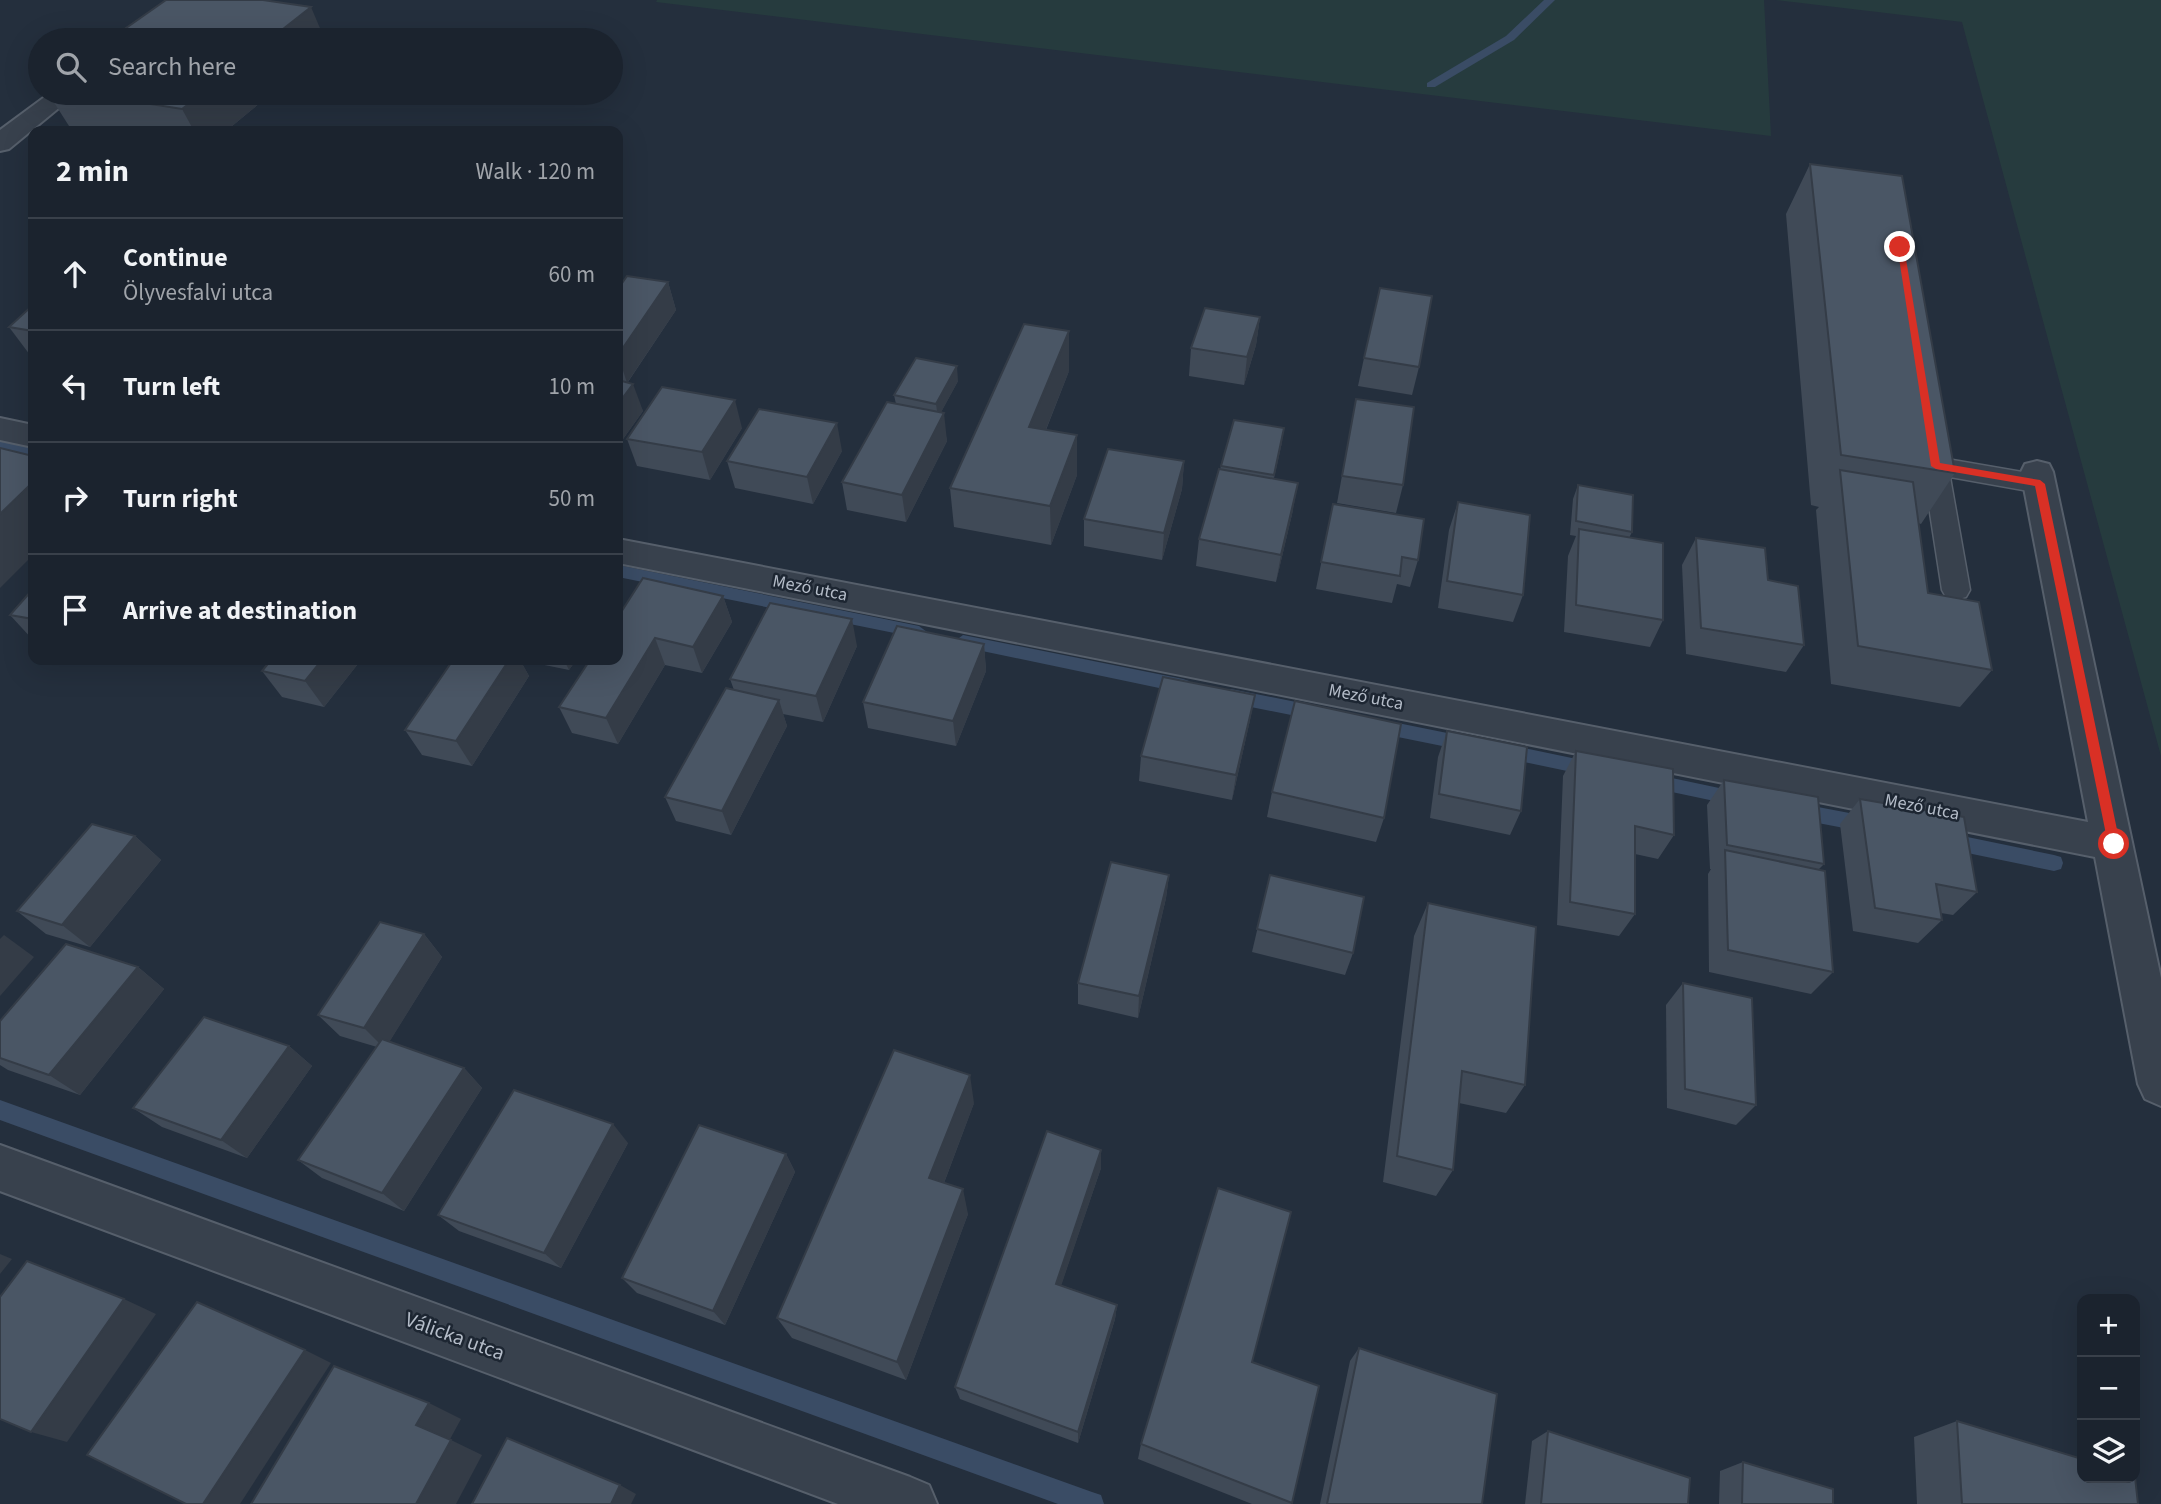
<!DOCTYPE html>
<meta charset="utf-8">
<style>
:root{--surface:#1b232e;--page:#282f3a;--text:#f1f3f6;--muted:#a0a4aa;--line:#39404a}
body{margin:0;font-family:"Source Sans 3",sans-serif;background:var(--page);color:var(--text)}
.controls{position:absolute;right:21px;bottom:21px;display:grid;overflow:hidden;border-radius:14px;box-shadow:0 7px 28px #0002}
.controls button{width:63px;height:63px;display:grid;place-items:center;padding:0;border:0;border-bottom:2px solid var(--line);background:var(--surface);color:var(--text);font:35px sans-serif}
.stop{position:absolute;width:21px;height:21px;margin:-16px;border:5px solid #d93025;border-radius:50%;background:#fff}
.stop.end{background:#d93025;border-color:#fff;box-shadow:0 2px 7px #0008}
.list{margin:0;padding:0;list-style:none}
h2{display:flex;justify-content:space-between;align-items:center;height:91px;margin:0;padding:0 28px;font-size:30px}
h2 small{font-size:23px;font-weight:400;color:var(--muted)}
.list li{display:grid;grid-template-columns:46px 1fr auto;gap:21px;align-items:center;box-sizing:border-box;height:112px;padding:0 28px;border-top:2px solid var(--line)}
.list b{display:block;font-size:26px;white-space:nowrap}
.list p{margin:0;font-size:23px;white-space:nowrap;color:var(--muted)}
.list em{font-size:23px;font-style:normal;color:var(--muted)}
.icon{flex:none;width:38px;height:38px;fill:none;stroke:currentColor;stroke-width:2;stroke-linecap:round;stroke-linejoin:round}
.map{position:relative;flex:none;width:2161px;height:1504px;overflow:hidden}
.search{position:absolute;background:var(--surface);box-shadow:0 7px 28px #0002;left:28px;top:28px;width:595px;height:77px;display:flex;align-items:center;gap:18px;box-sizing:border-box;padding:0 24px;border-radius:38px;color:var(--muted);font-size:26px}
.panel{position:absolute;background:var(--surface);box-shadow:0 7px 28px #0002;left:28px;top:126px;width:595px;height:539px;border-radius:14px}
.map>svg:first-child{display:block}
</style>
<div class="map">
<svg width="2161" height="1504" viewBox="0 0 2161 1504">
<rect width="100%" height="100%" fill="#242f3d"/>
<g fill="#263b3e">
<path d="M 657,0 L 1764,0 L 1771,136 L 656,2 Z"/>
<path d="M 1775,0 L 2161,0 L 2161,756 L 1962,22 Z"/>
</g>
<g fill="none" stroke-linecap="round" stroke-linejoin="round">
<g fill="#3a4c65" fill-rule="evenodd">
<path d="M 1544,0 L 1555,0 L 1514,40 L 1435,87 L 1427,87 L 1427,83 L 1506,36 Z"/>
<path d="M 0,441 L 33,448 L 33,458 L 0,451 Z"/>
<path d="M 618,565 L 919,626 L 927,632 L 919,638 L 618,577 Z"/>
<path d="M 963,635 L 1183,679 L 1189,681 L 1191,686 L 1189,691 L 1183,693 L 963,647 L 955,641 Z"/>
<path d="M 1231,689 L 1316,706 L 1322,708 L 1325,713 L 1322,718 L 1316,720 L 1231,703 L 1225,701 L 1223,696 L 1225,691 Z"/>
<path d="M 1378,719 L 1467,737 L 1473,739 L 1476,744 L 1473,749 L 1467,751 L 1378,733 L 1372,731 L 1369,726 L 1372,721 Z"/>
<path d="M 1505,744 L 1591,762 L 1597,764 L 1600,769 L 1597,774 L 1591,776 L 1505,758 L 1499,756 L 1496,751 L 1499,746 Z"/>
<path d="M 1653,774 L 1738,792 L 1744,794 L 1747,799 L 1744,804 L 1738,806 L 1653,788 L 1647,786 L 1644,781 L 1647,776 Z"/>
<path d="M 1797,803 L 1865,816 L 1871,819 L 1874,824 L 1871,829 L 1865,832 L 1797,819 L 1791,816 L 1788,811 L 1791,806 Z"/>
<path d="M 1948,833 L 2054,855 L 2061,857 L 2063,863 L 2061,869 L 2054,871 L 1948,849 L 1942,846 L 1939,841 L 1942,836 Z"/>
<path d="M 0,1100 L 1092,1492 L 1101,1495 L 1104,1504 L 1058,1504 L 0,1120 Z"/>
</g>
<g stroke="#565f6b" stroke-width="3">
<path id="service" d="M 1934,446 L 1943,449 L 1947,459 L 2040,475 L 2049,478 L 2053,484 L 2049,490 L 2040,493 L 1950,477 L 1970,590 L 1966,597 L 1956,600 L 1946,597 L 1942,590 L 1921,455 L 1925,449 Z"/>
</g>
<g stroke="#565f6b" stroke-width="4">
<g id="minor">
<path d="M 50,93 L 77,93 L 9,149 L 0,151 L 0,130 Z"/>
<path d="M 0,418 L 33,425 L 33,447 L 0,440 Z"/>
<path d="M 2037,461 L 2049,464 L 2053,472 L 2161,978 L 2161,1106 L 2145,1099 L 2138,1084 L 2095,857 L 618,563 L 618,539 L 2088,822 L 2021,472 L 2025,464 Z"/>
<path d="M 0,1145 L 910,1477 L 929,1485 L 937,1504 L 838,1504 L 0,1191 Z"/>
</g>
</g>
<use href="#service" fill="#38414d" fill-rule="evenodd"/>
<use href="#minor" fill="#38414d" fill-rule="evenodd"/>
</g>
<g fill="#404a57">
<path d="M 48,93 L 272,93 L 226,131 L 98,131 L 69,126 Z"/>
<path d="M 1810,164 L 1955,473 L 1921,524 L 1918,523 L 1928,593 L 1992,670 L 1960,707 L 1831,684 L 1816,510 L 1819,507 L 1811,505 L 1786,214 Z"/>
<path d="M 668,282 L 676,310 L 628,382 L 643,411 L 618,446 L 618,289 Z"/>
<path d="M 33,305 L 33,359 L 9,327 Z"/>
<path d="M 1260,317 L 1256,345 L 1244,385 L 1189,376 L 1191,348 Z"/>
<path d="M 1364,358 L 1419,367 L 1412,395 L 1358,386 Z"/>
<path d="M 1069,371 L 1046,430 L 1077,475 L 1051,545 L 954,527 L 950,488 Z"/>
<path d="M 958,381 L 941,412 L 947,441 L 906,522 L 847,510 L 842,482 L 896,404 L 894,395 Z"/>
<path d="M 1356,399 L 1403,485 L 1396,513 L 1337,503 Z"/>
<path d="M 742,428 L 710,480 L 637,466 L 627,439 Z"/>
<path d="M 1282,442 L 1274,478 L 1293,510 L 1276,582 L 1196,566 L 1199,539 L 1221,466 Z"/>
<path d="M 842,451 L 813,504 L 735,488 L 727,461 Z"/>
<path d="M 1184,461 L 1182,489 L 1162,560 L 1084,546 L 1084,519 Z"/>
<path d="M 1578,485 L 1632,532 L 1629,538 L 1663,620 L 1650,647 L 1564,632 L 1568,556 L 1576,536 L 1570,535 L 1573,499 Z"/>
<path d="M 1458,502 L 1523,595 L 1513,622 L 1438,608 L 1449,530 Z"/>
<path d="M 1333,504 L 1418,560 L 1410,587 L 1397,584 L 1392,603 L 1316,589 Z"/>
<path d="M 1696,538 L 1768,580 L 1804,645 L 1786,672 L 1686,654 L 1682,565 Z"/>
<path d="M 33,589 L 33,640 L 10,615 Z"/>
<path d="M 723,596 L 732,622 L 702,673 L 665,665 L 618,744 L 572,733 L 559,707 L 590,660 Z"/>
<path d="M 984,644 L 986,671 L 956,746 L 868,728 L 863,702 Z"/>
<path d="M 857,646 L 823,722 L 783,714 L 787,726 L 731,835 L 676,821 L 665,797 L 734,690 L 730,679 Z"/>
<path d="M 361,660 L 324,707 L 282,697 L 262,671 Z"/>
<path d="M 453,660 L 576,660 L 569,670 L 520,660 L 529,676 L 472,766 L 422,755 L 405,730 Z"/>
<path d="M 1255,695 L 1250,720 L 1232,800 L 1139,781 L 1141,756 Z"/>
<path d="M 1447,731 L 1521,811 L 1510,835 L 1430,818 L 1438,757 Z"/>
<path d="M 1576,751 L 1674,835 L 1658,859 L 1635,854 L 1635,914 L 1619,936 L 1557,925 L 1563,776 Z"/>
<path d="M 1724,780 L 1824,864 L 1819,869 L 1833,972 L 1811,994 L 1709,972 L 1708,874 L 1711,869 L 1710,869 L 1707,805 Z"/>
<path d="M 1272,792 L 1384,818 L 1376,842 L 1267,817 Z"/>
<path d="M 1860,799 L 1977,892 L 1953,915 L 1941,913 L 1942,920 L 1918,943 L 1853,931 L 1840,824 Z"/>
<path d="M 135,836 L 161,860 L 90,947 L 46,934 L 17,911 Z"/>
<path d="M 1169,875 L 1166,898 L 1138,1018 L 1078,1004 L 1078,983 Z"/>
<path d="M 1270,875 L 1353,953 L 1345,975 L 1252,952 Z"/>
<path d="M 1428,903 L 1525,1085 L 1506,1113 L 1459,1103 L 1453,1170 L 1436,1196 L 1383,1182 L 1414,936 Z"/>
<path d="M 424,934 L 442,957 L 389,1042 L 464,1068 L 482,1088 L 404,1211 L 322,1178 L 298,1160 L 377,1047 L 340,1036 L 318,1015 Z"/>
<path d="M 138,967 L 164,989 L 80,1095 L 8,1070 L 0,1065 L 0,1021 Z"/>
<path d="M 1683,983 L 1756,1105 L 1736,1125 L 1667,1108 L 1666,1005 Z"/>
<path d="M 289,1046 L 312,1066 L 247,1158 L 162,1127 L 133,1108 Z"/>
<path d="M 974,1103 L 944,1183 L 968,1214 L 906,1380 L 792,1338 L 777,1318 Z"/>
<path d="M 628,1143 L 561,1268 L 459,1231 L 438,1215 Z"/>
<path d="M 1101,1150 L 1101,1168 L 1061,1285 L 1117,1305 L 1115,1319 L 1078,1443 L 960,1399 L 955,1387 Z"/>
<path d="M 786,1154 L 795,1172 L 725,1325 L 637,1293 L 622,1278 Z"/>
<path d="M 1359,1348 L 1482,1504 L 1320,1504 L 1350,1361 Z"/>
<path d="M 1252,1362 L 1319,1386 L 1291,1504 L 1252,1504 L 1138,1459 L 1141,1444 Z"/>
<path d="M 1957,1421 L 2138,1504 L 1917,1504 L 1914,1437 Z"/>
<path d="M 1548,1431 L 1688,1504 L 1525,1504 L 1532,1441 Z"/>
<path d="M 1743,1462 L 1833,1504 L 1719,1504 L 1720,1471 Z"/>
</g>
<g fill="#343c47">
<path d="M 311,7 L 325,40 L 269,40 Z"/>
<path d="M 203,93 L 272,93 L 226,131 L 194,131 L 182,109 Z"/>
<path d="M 668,282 L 676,310 L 627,383 L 618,355 Z"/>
<path d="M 1260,317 L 1256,345 L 1244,385 L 1247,357 Z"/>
<path d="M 1069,331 L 1069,371 L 1031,467 L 1029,427 Z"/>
<path d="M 957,366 L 958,381 L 938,418 L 936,404 Z"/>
<path d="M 633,384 L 643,411 L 618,446 L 618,404 Z"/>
<path d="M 735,400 L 742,428 L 710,480 L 702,452 Z"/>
<path d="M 944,413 L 947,441 L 906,522 L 902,495 Z"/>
<path d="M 837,423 L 842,451 L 813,504 L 807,477 Z"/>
<path d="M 1284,428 L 1282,442 L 1271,489 L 1274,475 Z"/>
<path d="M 1077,435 L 1077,475 L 1051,545 L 1050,506 Z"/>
<path d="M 1184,461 L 1182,489 L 1162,560 L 1164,533 Z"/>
<path d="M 33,482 L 33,555 L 0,588 L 0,514 Z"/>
<path d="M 1298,483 L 1293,510 L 1276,582 L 1281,555 Z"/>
<path d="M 723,596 L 732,622 L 702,673 L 693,647 Z"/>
<path d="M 852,619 L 857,646 L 823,722 L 816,696 Z"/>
<path d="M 655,638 L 665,665 L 618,744 L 606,718 Z"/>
<path d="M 984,644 L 986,671 L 956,746 L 953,721 Z"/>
<path d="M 322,660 L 361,660 L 324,707 L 305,681 Z"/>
<path d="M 509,660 L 520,660 L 529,676 L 472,766 L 456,741 Z"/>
<path d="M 564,660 L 576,660 L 569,670 Z"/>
<path d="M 1255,695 L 1250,720 L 1232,800 L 1236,775 Z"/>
<path d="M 779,700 L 787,726 L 731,835 L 722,811 Z"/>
<path d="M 135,836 L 161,860 L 90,947 L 62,925 Z"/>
<path d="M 1169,875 L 1166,898 L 1138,1018 L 1139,996 Z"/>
<path d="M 424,934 L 442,957 L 385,1049 L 364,1028 Z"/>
<path d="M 4,935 L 34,957 L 0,996 L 0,939 Z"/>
<path d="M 138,967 L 164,989 L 80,1095 L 49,1075 Z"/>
<path d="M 289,1046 L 312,1066 L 247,1158 L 221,1140 Z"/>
<path d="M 464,1068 L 482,1088 L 404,1211 L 382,1193 Z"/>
<path d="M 970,1075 L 974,1103 L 936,1204 L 929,1178 Z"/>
<path d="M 613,1124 L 628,1143 L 561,1268 L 544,1253 Z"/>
<path d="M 1101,1150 L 1101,1168 L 1057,1298 L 1056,1284 Z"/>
<path d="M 786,1154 L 795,1172 L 725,1325 L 713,1311 Z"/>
<path d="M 963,1189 L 968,1214 L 906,1380 L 897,1362 Z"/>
<path d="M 0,1254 L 12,1259 L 0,1274 Z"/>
<path d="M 124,1299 L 156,1314 L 67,1442 L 31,1432 Z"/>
<path d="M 1117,1305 L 1115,1319 L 1078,1443 L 1078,1432 Z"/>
<path d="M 305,1350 L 331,1363 L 240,1504 L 203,1504 Z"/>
<path d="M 429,1403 L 461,1419 L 449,1441 L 416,1425 Z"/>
<path d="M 451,1440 L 482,1455 L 456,1504 L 416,1504 Z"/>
<path d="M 620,1485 L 636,1494 L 631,1504 L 611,1504 Z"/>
</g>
<g fill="#4a5665" stroke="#343c47" stroke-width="2">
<path d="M 166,0 L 263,0 L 311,7 L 269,40 L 109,40 Z"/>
<path d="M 81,93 L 203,93 L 182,109 Z"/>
<path d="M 1810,164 L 1902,176 L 1955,473 L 1841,455 Z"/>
<path d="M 627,276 L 668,282 L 618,355 L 618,289 Z"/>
<path d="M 1380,288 L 1432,296 L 1419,367 L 1364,358 Z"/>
<path d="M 33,305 L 33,331 L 9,327 Z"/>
<path d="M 1205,308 L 1260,317 L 1247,357 L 1191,348 Z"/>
<path d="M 1024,324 L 1069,331 L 1029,427 L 1077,435 L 1050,506 L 950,488 Z"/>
<path d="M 916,358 L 957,366 L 936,404 L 894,395 Z"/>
<path d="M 618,380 L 633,384 L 618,404 Z"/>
<path d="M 662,387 L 735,400 L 702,452 L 627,439 Z"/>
<path d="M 1356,399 L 1414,407 L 1403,485 L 1342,476 Z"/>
<path d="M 887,402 L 944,413 L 902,495 L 842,482 Z"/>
<path d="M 759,409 L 837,423 L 807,477 L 727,461 Z"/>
<path d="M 1234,420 L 1284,428 L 1274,475 L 1221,466 Z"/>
<path d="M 0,448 L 33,456 L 33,482 L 0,514 Z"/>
<path d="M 1108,449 L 1184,461 L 1164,533 L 1084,519 Z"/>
<path d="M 1219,469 L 1298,483 L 1281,555 L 1199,539 Z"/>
<path d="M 1840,470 L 1913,482 L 1928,593 L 1979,602 L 1992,670 L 1858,646 Z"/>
<path d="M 1578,485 L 1633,495 L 1632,532 L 1576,521 Z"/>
<path d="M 1458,502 L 1530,515 L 1523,595 L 1447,581 Z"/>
<path d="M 1333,504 L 1424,519 L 1418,560 L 1402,557 L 1400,576 L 1321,562 Z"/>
<path d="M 1579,529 L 1663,543 L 1663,620 L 1576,605 Z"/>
<path d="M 1696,538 L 1765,548 L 1768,580 L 1798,586 L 1804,645 L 1701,628 Z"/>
<path d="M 643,578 L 723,596 L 693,647 L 655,638 L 606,718 L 559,707 L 590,660 L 618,660 L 618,617 Z"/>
<path d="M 33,589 L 33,619 L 10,615 Z"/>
<path d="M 770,603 L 852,619 L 816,696 L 730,679 Z"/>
<path d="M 897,626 L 984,644 L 953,721 L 863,702 Z"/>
<path d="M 271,660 L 322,660 L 305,681 L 262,671 Z"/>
<path d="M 453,660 L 509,660 L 456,741 L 405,730 Z"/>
<path d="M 1163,677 L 1255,695 L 1236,775 L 1141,756 Z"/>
<path d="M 726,688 L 779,700 L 722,811 L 665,797 Z"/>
<path d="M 1295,701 L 1401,724 L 1384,818 L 1272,792 Z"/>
<path d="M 1447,731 L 1527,747 L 1521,811 L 1439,794 Z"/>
<path d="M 1576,751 L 1673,769 L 1674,835 L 1635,826 L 1635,914 L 1570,902 Z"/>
<path d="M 1724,780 L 1818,797 L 1824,864 L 1727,845 Z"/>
<path d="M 1860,799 L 1964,817 L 1977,892 L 1936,884 L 1942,920 L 1875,908 Z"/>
<path d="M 92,824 L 135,836 L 62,925 L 17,911 Z"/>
<path d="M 1725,850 L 1825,871 L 1833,972 L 1728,950 Z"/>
<path d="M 1111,862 L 1169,875 L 1139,996 L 1078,983 Z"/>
<path d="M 1270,875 L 1364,897 L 1353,953 L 1257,929 Z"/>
<path d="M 1428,903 L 1536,927 L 1525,1085 L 1462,1071 L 1453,1170 L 1397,1156 Z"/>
<path d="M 380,922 L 424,934 L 364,1028 L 318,1015 Z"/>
<path d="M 66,944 L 138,967 L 49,1075 L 0,1058 L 0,1021 Z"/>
<path d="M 1683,983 L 1752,998 L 1756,1105 L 1685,1089 Z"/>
<path d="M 204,1017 L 289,1046 L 221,1140 L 133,1108 Z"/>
<path d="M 382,1039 L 464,1068 L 382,1193 L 298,1160 Z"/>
<path d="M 894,1050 L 970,1075 L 929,1178 L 963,1189 L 897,1362 L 777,1318 Z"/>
<path d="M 514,1090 L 613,1124 L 544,1253 L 438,1215 Z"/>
<path d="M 699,1125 L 786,1154 L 713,1311 L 622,1278 Z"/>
<path d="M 1047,1131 L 1101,1150 L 1056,1284 L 1117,1305 L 1078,1432 L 955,1387 Z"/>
<path d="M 1218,1188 L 1291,1212 L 1252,1362 L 1319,1386 L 1292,1503 L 1141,1444 Z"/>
<path d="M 27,1261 L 124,1299 L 31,1432 L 0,1419 L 0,1297 Z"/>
<path d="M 197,1302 L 305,1350 L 203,1504 L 186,1504 L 87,1455 Z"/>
<path d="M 1359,1348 L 1497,1394 L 1482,1504 L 1327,1504 Z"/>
<path d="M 334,1366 L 429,1403 L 416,1425 L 451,1440 L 416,1504 L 251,1504 Z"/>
<path d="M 1957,1421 L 2082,1459 L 2082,1478 L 2135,1477 L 2138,1504 L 1962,1504 Z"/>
<path d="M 1548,1431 L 1690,1478 L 1688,1504 L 1541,1504 Z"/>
<path d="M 507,1438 L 620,1485 L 611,1504 L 472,1504 Z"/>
<path d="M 1743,1462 L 1833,1489 L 1833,1504 L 1742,1504 Z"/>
</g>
<path fill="#d93025" d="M 1897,245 L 1904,247 L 1940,463 L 2040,480 L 2045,484 L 2120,844 L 2118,848 L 2114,849 L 2108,844 L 2035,486 L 1936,469 L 1931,466 Z"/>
<g text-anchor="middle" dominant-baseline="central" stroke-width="5" stroke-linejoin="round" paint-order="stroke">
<g font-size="18" fill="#b4bcc8" stroke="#1d2632">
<text transform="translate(810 588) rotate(11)">Mező utca</text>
<text transform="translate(1366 697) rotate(11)">Mező utca</text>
<text transform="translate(1922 807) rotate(11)">Mező utca</text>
</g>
<g font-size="21" fill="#b4bcc8" stroke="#1d2632">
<text transform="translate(455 1336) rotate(20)">Válicka utca</text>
</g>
</g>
</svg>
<div class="controls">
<button>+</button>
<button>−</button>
<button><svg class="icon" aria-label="layers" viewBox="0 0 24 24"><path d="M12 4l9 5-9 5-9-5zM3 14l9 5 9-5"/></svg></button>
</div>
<div class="stop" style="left:2114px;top:844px"></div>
<div class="stop end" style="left:1900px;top:247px"></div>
<div class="search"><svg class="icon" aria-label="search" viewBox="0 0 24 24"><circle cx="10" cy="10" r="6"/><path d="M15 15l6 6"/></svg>Search here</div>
<section class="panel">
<h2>2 min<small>Walk · 120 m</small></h2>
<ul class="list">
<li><svg class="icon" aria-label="ahead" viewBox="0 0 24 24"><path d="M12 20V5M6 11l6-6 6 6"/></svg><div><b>Continue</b><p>Ölyvesfalvi utca</p></div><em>60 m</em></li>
<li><svg class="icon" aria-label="left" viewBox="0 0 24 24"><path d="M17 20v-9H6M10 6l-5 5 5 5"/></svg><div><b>Turn left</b></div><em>10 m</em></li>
<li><svg class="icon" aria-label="right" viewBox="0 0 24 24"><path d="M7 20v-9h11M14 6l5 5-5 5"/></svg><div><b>Turn right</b></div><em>50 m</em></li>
<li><svg class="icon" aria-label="arrive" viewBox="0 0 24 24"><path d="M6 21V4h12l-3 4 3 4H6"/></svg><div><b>Arrive at destination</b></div></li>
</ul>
</section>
</div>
